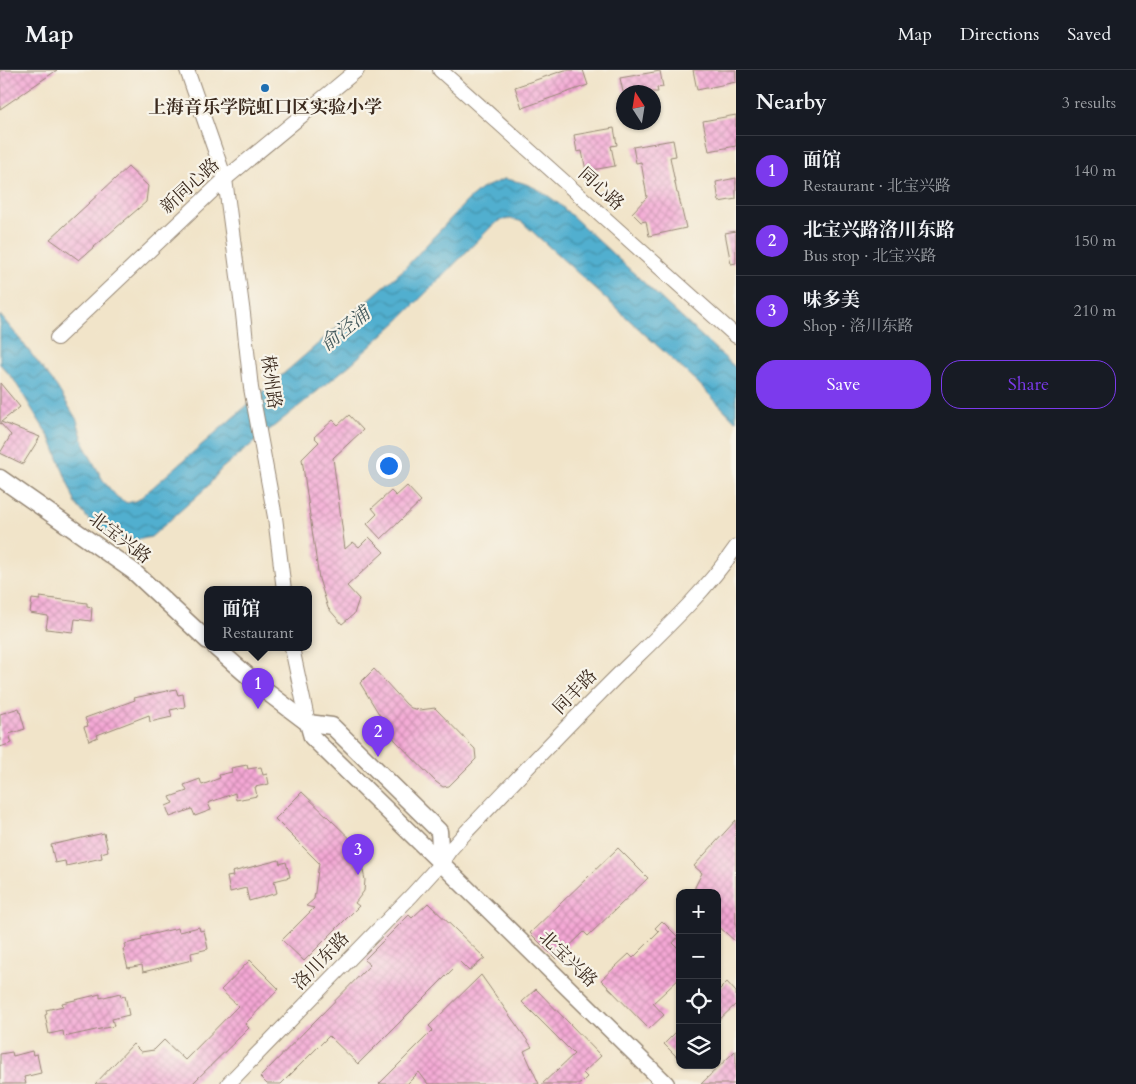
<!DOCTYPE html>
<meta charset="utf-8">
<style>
:root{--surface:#171b24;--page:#242831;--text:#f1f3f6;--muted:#9ea1a6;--line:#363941;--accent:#7c3aed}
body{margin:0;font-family:Cardo,"Noto Serif SC",serif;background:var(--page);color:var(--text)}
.controls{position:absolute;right:15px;bottom:15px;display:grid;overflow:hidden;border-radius:10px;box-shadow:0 1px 4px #0004}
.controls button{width:45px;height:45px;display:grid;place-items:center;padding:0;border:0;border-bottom:1px solid var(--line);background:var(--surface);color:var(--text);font:25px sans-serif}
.compass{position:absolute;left:616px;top:15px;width:45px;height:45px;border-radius:50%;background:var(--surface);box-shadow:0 1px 4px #0004;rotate:348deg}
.you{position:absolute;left:388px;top:395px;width:18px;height:18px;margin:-12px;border:4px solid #fff;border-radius:50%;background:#1a73e8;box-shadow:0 0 0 8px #1a73e833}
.badge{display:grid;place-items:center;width:32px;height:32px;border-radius:50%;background:var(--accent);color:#fff;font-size:16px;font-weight:700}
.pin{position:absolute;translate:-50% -41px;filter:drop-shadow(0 1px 2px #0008)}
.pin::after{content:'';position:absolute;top:26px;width:18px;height:15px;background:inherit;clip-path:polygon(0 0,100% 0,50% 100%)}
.popup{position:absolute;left:204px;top:516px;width:108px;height:65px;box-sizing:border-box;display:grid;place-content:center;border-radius:10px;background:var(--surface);filter:drop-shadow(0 1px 4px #0005);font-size:16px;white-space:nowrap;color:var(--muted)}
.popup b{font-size:19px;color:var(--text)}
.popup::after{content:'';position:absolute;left:50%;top:100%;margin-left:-10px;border:10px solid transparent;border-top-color:var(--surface)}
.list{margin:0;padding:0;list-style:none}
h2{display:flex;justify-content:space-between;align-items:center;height:65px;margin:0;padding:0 20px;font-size:21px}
h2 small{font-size:16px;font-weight:400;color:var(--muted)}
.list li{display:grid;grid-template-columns:32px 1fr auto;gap:15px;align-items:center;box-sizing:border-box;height:70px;padding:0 20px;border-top:1px solid var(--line)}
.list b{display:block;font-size:19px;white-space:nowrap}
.list p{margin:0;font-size:16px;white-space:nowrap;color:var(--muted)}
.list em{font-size:16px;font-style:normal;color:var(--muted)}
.actions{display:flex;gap:10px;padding:15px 20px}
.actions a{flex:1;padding:11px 0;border:1px solid var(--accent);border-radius:20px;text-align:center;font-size:18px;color:var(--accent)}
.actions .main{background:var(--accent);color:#fff}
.icon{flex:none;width:28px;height:28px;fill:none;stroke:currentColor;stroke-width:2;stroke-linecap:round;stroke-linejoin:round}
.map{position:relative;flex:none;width:736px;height:1014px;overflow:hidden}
header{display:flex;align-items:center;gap:30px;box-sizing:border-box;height:70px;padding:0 25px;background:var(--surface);border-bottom:1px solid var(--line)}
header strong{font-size:24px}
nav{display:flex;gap:28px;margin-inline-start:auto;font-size:18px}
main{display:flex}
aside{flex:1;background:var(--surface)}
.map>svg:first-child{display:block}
</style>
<header>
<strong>Map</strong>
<nav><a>Map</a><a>Directions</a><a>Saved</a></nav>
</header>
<main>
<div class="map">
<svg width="736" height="1014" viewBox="0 0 736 1014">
<defs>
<pattern id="water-waves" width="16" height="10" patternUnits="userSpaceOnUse" patternTransform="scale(1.25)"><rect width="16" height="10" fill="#51afcf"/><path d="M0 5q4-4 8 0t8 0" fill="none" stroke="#448fa7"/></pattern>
<pattern id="building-cross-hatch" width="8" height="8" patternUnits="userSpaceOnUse" patternTransform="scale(1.25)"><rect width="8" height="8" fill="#f4a7d5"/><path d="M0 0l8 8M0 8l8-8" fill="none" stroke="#c788ac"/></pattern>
</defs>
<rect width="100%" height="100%" fill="#f7f3e8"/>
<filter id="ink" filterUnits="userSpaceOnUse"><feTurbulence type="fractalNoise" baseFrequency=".02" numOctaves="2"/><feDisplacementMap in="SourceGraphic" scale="10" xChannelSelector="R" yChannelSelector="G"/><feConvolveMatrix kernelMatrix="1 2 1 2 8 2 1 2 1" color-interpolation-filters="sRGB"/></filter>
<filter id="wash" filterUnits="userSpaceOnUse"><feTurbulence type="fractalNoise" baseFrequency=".0096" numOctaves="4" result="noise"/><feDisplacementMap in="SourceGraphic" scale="20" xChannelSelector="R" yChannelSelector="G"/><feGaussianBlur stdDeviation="1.12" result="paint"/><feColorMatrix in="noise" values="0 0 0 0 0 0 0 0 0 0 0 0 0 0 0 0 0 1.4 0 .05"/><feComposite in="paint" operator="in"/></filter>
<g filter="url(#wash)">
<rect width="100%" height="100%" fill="#f1e4c9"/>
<path fill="url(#water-waves)" stroke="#466c76" d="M 504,109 C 528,112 539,119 558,133 L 736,298 L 736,352 L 697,312 L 522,152 C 510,147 503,148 493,155 L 400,249 L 351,294 L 221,399 L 208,416 L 151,467 L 137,470 L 124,470 L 112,465 L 89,450 L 76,434 L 51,370 L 14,310 L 0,294 L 0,245 L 15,263 L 57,317 L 77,350 L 85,377 L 104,412 L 117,427 L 127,433 L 138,430 L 403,200 L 467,131 L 481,119 Z"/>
<g id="blocks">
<g fill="url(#building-cross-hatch)">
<path d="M 0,0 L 57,0 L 0,39 Z"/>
<path d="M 565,0 L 583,0 L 588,15 L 522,38 L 515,17 Z"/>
<path d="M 693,0 L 736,0 L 736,12 L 697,20 Z"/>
<path d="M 660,1 L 663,17 L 657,18 L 658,22 L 623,22 L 620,8 Z"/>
<path d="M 736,45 L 736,76 L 709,81 L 703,51 Z"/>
<path d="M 614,58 L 617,75 L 611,76 L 615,96 L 586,101 L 582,81 L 577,82 L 574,65 Z"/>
<path d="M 673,70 L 676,86 L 670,87 L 677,123 L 678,123 L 686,158 L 649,166 L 646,151 L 641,152 L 632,143 L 647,127 L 641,92 L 636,93 L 633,77 Z"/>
<path d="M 128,97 L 148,116 L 146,132 L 79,190 L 50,169 Z"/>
<path d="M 736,108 L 736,129 L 719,132 L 716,112 Z"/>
<path d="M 736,161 L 736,193 L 731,194 L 725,163 Z"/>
<path d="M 0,313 L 20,337 L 1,352 L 40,367 L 23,394 L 0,383 L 11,365 L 0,353 Z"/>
<path d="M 349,345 L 363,360 L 333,388 L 345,479 L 353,472 L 359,477 L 369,467 L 384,482 L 347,516 L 359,529 L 354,544 L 342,554 L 328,538 L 319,509 L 302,389 L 319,372 L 314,367 L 333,350 L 338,355 Z"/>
<path d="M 407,416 L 421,431 L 381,469 L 367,454 L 377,444 L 372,438 L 391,421 L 396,426 Z"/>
<path d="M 40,527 L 87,533 L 87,536 L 92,537 L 91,551 L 75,549 L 73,562 L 46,559 L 48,546 L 30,543 L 32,529 L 40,530 Z"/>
<path d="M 374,599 L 406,634 L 411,638 L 420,640 L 435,638 L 475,679 L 476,689 L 449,716 L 443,717 L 436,712 L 395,670 L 360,613 Z"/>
<path d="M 176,619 L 178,625 L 183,624 L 185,637 L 170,640 L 172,647 L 150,652 L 149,645 L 97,665 L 98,667 L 89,671 L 84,657 L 88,656 L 85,648 L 135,630 L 134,628 Z"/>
<path d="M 19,638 L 25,659 L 9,664 L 12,673 L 0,677 L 0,644 Z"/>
<path d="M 247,695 L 248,699 L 261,697 L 263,705 L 267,704 L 269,714 L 255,717 L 257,726 L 236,730 L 235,723 L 208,733 L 211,740 L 195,746 L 192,739 L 170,747 L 166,736 L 173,733 L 170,727 L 187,721 L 184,715 L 200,709 L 202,715 L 220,708 L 219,705 L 232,702 L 231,698 Z"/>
<path d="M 302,722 L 359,777 L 356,780 L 362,796 L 365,810 L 364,821 L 355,833 L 359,836 L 304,891 L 282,870 L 314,838 L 306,836 L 314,829 L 319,793 L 275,749 Z"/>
<path d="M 736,750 L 736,872 L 717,855 L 717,823 L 695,823 L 695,817 L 702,803 L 694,796 Z"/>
<path d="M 104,763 L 108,781 L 101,783 L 102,788 L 66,796 L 65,791 L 55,793 L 51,775 Z"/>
<path d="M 618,778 L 648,808 L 588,866 L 584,862 L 556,889 L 530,863 Z"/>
<path d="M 279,790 L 280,794 L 286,792 L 290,807 L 274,811 L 277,823 L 249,831 L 246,818 L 230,822 L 227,807 L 233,806 L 232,802 Z"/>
<path d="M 428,833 L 485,888 L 469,901 L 460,892 L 358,994 L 329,966 L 281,1014 L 267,1014 L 260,1007 L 370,895 L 364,890 L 409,845 L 412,848 Z"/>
<path d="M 662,851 L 678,867 L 673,873 L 680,880 L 680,908 L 653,933 L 664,945 L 649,959 L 601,910 L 629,884 L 633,888 L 659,862 L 655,858 Z"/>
<path d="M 199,857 L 200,861 L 204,860 L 208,879 L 191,883 L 192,890 L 143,902 L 142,895 L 128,898 L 123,879 L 126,878 L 125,874 L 142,870 L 141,867 L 178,858 L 179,862 Z"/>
<path d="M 250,890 L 279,919 L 245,954 L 249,958 L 192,1014 L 95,1014 L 133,974 L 141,982 L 154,980 L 164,970 L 185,990 L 238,936 L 221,920 Z"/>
<path d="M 481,905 L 532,977 L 524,981 L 539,1014 L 428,1014 L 419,1002 L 407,1014 L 379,1014 L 433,960 L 429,956 Z"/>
<path d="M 727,912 L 736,922 L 736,934 L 717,952 L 717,922 Z"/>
<path d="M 536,919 L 601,986 L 583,1003 L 587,1007 L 580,1014 L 542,1014 L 574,984 L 522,932 Z"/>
<path d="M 120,923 L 121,927 L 125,926 L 129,945 L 112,949 L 114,956 L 64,967 L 63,961 L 49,964 L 45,945 L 47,944 L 46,940 L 63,936 L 62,933 L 88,927 L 100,924 L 100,928 Z"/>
<path d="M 680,958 L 680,990 L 664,974 Z"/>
<path d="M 736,980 L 736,1014 L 701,1014 Z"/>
<path d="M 32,981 L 33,985 L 37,984 L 41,1003 L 24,1007 L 26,1014 L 0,1014 L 0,984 L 12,982 L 13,986 Z"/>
</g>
</g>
</g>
<g filter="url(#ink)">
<use href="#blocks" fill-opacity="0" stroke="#968774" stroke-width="1"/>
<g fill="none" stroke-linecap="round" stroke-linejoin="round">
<g stroke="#968774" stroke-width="16">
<g id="minor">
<path d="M 187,0 L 225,109 L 243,244 L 251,318 L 275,447 L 284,520"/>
<path d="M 440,0 L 736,266"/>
<path d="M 57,268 L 225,109 L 357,0"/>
<path d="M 292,578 L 308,653"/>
<path d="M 228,1014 L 412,825 L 441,793 L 450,780 L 467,761 C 514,712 561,662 610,613 C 653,570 701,528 736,477"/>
</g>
</g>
<g stroke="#968774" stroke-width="19">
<g id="tertiary">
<path d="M 0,408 L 133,501 L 208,571"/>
<path d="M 216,578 L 263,619 L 308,653 L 332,656 L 439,761 L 441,793 L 666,1014"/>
<path d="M 308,653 L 312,667 L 441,793"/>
</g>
</g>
<use href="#minor" stroke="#fff" stroke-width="14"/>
<use href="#tertiary" stroke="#fff" stroke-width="16"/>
</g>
</g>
<circle fill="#1f6fb2" stroke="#f7f3e8" stroke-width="2" cx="265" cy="18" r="5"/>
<g text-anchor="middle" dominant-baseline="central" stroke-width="4.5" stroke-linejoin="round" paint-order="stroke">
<g font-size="18" font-weight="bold" fill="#3b2a1e" stroke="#f7f3e8">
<text x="265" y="37">上海音乐学院虹口区实验小学</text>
</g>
<g font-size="18" fill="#3b2a1e" stroke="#f7f3e8">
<text transform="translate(190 116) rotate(-42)">新同心路</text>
<text transform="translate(601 119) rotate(42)">同心路</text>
<text transform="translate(271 312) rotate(82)">株州路</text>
<text transform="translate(120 468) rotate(37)">北宝兴路</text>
<text transform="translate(575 622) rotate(-46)">同丰路</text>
<text transform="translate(568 889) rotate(44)">北宝兴路</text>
<text transform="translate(321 891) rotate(-46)">洛川东路</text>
</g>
<g font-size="19" font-style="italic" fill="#43595c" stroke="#f7f3e8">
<text transform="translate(345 259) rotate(-39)">俞泾浦</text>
</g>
</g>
</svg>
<div class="controls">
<button>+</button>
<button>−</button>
<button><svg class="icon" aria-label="locate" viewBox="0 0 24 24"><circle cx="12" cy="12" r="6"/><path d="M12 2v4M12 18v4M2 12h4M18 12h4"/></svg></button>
<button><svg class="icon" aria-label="layers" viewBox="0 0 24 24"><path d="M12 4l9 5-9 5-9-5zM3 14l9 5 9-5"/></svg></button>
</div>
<svg class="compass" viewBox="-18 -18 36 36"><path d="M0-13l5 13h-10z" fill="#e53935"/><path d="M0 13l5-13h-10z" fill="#9ea1a6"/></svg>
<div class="you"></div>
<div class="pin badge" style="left:258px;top:639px">1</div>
<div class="popup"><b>面馆</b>Restaurant</div>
<div class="pin badge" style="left:378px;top:687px">2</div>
<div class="pin badge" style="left:358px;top:805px">3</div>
</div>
<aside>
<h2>Nearby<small>3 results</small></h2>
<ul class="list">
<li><span class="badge">1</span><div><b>面馆</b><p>Restaurant · 北宝兴路</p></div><em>140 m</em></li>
<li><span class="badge">2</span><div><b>北宝兴路洛川东路</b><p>Bus stop · 北宝兴路</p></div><em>150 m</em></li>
<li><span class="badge">3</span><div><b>味多美</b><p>Shop · 洛川东路</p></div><em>210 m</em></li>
</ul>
<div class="actions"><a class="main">Save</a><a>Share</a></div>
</aside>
</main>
